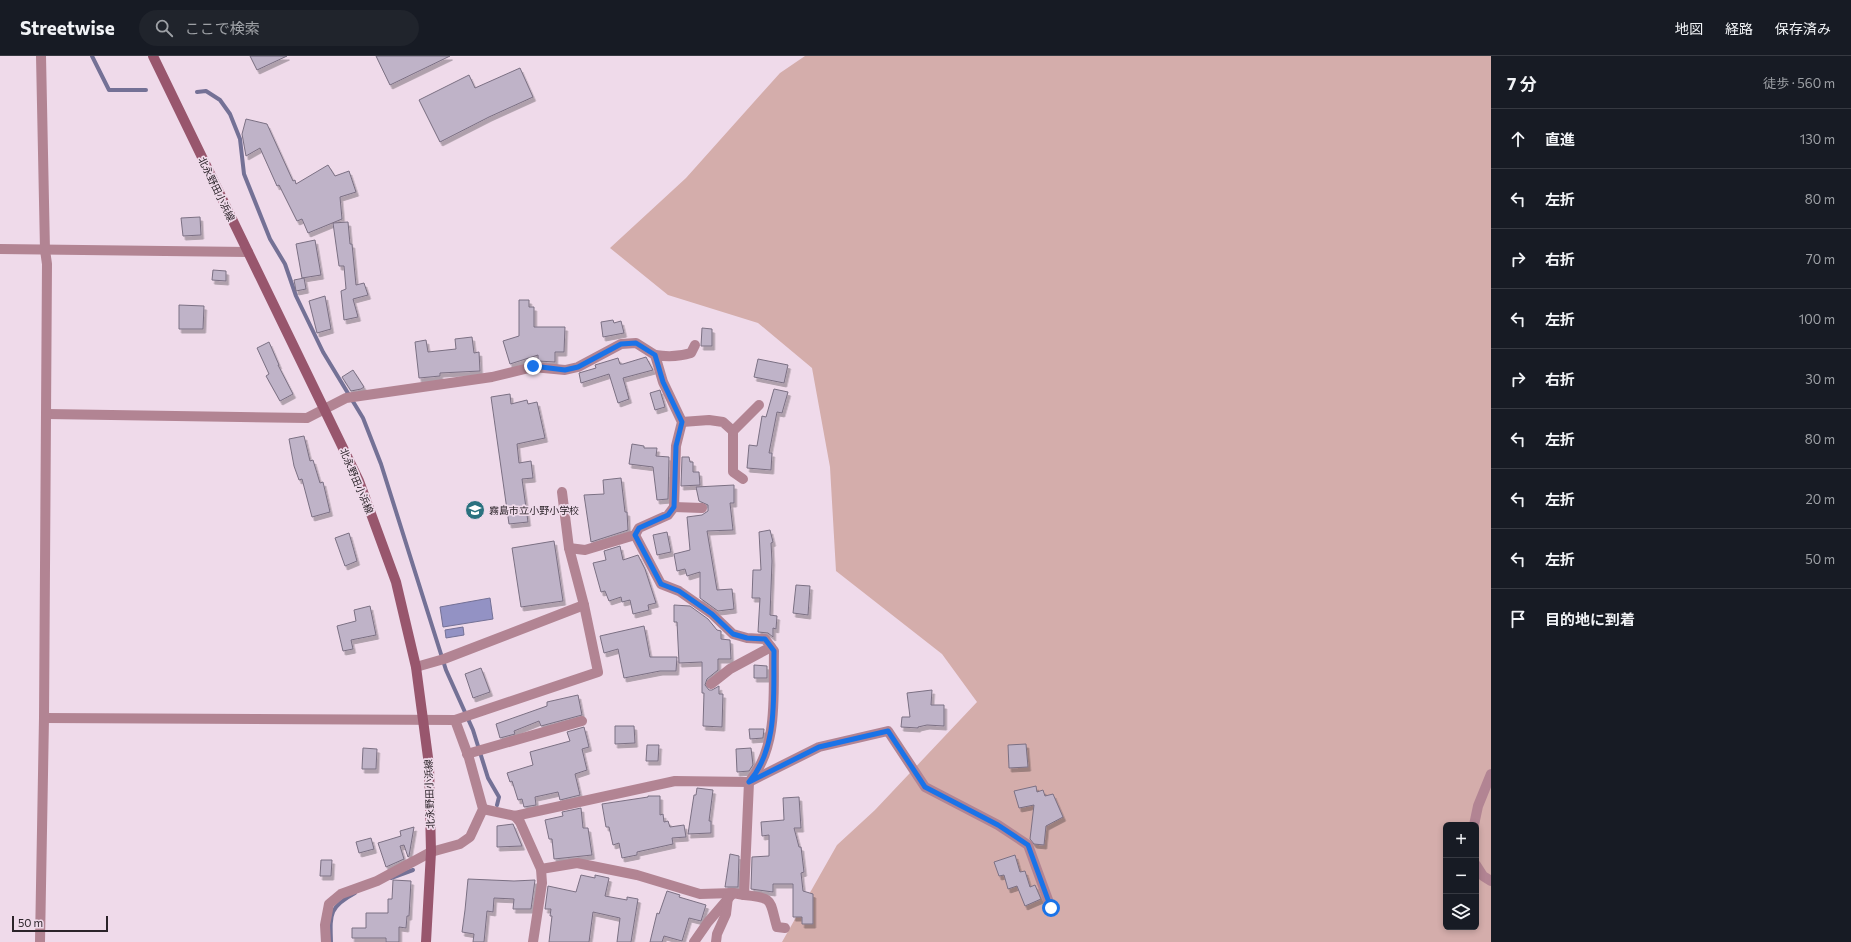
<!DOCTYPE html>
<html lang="ja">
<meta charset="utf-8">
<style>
:root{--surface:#171b24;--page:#20242c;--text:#f1f3f6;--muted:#9ea1a6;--line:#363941}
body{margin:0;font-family:Commissioner,"Noto Sans JP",sans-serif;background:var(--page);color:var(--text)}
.controls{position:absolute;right:12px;bottom:12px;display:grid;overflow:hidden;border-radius:6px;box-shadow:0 2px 6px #0003}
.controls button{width:36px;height:36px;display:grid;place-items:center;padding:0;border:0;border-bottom:1px solid var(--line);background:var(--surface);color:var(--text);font:20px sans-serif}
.scale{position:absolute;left:12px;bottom:10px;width:96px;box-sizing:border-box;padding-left:4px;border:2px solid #2b2329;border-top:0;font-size:11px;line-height:14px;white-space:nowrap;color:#2b2329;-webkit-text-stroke:3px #efdaea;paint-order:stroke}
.stop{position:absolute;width:12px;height:12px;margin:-9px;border:3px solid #1a73e8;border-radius:50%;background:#fff}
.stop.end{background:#1a73e8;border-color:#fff;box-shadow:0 1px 4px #0008}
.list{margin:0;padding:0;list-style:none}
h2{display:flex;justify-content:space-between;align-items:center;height:52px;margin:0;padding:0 16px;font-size:17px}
h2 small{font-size:13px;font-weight:400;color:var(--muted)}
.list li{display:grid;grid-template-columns:26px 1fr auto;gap:12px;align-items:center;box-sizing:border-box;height:60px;padding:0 16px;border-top:1px solid var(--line)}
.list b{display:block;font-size:15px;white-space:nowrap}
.list em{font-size:13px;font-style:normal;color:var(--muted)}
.icon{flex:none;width:22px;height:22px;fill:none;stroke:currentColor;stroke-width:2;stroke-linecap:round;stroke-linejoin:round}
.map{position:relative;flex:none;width:1491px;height:886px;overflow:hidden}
header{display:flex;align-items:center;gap:24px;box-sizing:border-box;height:56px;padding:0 20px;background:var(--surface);border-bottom:1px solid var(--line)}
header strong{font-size:19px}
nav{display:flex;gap:22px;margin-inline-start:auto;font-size:14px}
.search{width:280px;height:36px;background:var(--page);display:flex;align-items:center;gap:10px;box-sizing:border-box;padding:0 14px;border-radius:22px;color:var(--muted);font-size:15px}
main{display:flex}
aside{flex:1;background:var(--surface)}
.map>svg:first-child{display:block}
</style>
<header>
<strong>Streetwise</strong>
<div class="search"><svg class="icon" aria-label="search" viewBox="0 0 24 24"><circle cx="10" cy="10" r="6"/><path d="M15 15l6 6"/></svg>ここで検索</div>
<nav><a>地図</a><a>経路</a><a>保存済み</a></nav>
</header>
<main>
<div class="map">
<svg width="1491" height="886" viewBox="0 0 1491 886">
<defs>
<filter id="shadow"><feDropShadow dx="2.5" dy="4" stdDeviation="0" flood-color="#0004"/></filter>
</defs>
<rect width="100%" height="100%" fill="#efdaea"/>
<path fill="#d4adab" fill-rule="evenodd" d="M 805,0 L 1491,0 L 1491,886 L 782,886 L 837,789 L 875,754 L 977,646 L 942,598 L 836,515 L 830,411 L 812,312 L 758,267 L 668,239 L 610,192 L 686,122 L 780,17 ZM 1446,769 L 1476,769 L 1476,871 L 1446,871 Z"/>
<g fill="#9392c4" stroke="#747196">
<path d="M 490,542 L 493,563 L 443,571 L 440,551 Z"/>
<path d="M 463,571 L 464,579 L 446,582 L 445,574 Z"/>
</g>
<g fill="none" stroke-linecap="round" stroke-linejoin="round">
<g stroke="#747196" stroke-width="4">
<path d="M 92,0 L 109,34 L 146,34"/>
<path d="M 197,36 L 206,35 L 220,44 L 230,58 L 240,83 L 244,118 L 270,183 L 285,208 L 296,240 L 323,296 L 363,362 L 381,408 L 446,614 L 473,674 L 488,722 L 499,741 L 497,749"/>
<path d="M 391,822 L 413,814"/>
<path d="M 331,886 C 330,858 329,851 355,837"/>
</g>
</g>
<g fill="#bfb3c8" stroke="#7b7083" filter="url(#shadow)">
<path d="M 250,0 L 287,0 L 257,14 Z"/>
<path d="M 376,0 L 450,0 L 390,29 Z"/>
<path d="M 520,12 L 533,41 L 489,61 L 440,86 L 419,44 L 469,19 L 475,32 Z"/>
<path d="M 246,63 L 267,68 L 293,125 L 295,124 L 296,128 L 328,109 L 335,120 L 349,115 L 356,136 L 340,141 L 342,163 L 308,177 L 302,163 L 297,165 L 279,129 L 277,130 L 260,92 L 246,100 L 242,78 Z"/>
<path d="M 200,161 L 201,179 L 183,180 L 181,162 Z"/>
<path d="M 348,166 L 350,188 L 352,188 L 356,229 L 364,227 L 368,239 L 353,243 L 358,261 L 344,264 L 341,235 L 346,233 L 344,210 L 339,210 L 333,167 Z"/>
<path d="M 315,184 L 321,219 L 302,222 L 296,188 Z"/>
<path d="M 213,214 L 226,215 L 226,225 L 212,224 Z"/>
<path d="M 304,222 L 306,233 L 296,235 L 294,224 Z"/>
<path d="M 325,240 L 331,273 L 317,277 L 309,245 Z"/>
<path d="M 519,244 L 529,244 L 529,251 L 534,251 L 534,271 L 565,271 L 564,296 L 555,296 L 555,306 L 538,305 L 538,299 L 510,308 L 503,285 L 519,280 Z"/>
<path d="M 179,249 L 204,250 L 203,273 L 179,273 Z"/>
<path d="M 613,264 L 614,267 L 621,265 L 624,277 L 603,281 L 601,266 Z"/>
<path d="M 702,272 L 712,273 L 712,290 L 701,290 Z"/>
<path d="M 472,281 L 474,297 L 479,296 L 480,315 L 440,317 L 440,320 L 419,322 L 415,286 L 426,284 L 428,296 L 456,293 L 455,283 Z"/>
<path d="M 269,286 L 279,309 L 278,309 L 293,338 L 280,345 L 266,320 L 269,318 L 257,292 Z"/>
<path d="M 646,301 L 653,314 L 623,322 L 629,343 L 618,347 L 609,318 L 581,327 L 579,317 L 596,312 L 595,309 L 618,302 L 620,308 L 623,308 Z"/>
<path d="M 758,303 L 788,309 L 784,327 L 754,321 Z"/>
<path d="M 353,314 L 364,331 L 361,333 L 351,335 L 342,321 Z"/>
<path d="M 774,333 L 788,336 L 782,357 L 777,356 L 769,397 L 772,397 L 771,414 L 747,412 L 749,389 L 757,390 L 762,360 L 766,361 Z"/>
<path d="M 660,334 L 665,351 L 655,354 L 650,337 Z"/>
<path d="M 510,338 L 511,348 L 527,344 L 528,348 L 537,346 L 545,382 L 517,388 L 519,407 L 531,405 L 533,422 L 522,423 L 528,466 L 509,468 L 491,341 Z"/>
<path d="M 304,380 L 310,405 L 313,404 L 320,427 L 323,426 L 330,456 L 312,461 L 302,423 L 299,424 L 294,410 L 289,383 Z"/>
<path d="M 632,388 L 644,390 L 644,392 L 657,392 L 656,400 L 669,401 L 668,443 L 657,444 L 653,411 L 629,408 Z"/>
<path d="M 682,401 L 689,401 L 690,406 L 693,406 L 693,416 L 699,416 L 700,429 L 681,430 Z"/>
<path d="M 621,422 L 625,456 L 627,456 L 628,474 L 591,486 L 584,439 L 604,438 L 603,424 Z"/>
<path d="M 734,429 L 734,447 L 730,447 L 733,474 L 707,475 L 717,534 L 732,533 L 734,553 L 718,555 L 700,542 L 700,516 L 687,520 L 685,513 L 677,515 L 674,498 L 690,494 L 687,461 L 702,459 L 708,455 L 708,449 L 699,445 L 696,431 Z"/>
<path d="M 770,474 L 773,486 L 771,487 L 772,505 L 770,559 L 777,560 L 776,573 L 773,572 L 773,581 L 768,577 L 758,576 L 760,542 L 752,542 L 753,514 L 761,514 L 759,476 Z"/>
<path d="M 667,476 L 671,496 L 657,499 L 653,479 Z"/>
<path d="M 349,477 L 357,505 L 345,510 L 335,482 Z"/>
<path d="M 554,485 L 563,545 L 521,551 L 512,492 Z"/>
<path d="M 620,490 L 623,504 L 638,499 L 645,513 L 656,547 L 648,549 L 649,554 L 633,558 L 630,544 L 622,546 L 621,541 L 609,545 L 605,535 L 601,536 L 593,507 L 606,504 L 604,495 Z"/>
<path d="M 796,529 L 810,530 L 808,559 L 793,557 Z"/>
<path d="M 674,549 L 690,550 L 708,563 L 717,574 L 721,575 L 721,583 L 730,584 L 731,603 L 718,603 L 718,614 L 707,623 L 705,629 L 709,634 L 712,634 L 719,630 L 719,638 L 723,638 L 722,671 L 703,670 L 704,637 L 702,637 L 702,606 L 679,607 L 677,566 L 674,566 Z"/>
<path d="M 370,550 L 376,579 L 351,584 L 353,593 L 343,595 L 337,570 L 356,565 L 354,554 Z"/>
<path d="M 644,570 L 650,601 L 677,601 L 676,615 L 660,615 L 624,622 L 618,593 L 604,597 L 600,580 Z"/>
<path d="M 754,609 L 767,610 L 767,622 L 754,622 Z"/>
<path d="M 481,612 L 490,636 L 473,642 L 465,618 Z"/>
<path d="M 932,634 L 931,649 L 944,649 L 944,670 L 927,669 L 918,671 L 918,672 L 901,671 L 902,661 L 910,661 L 907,637 Z"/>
<path d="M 578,639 L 582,659 L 541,670 L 539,665 L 514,675 L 515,678 L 500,682 L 496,668 L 547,650 L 547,646 Z"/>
<path d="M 615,670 L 634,670 L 635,687 L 615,688 Z"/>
<path d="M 584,671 L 589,691 L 582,693 L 587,714 L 575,718 L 580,739 L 560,744 L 558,736 L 535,741 L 536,749 L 524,751 L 522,743 L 518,744 L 512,725 L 510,726 L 507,717 L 533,709 L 530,696 L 570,685 L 567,676 Z"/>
<path d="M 749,673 L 764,673 L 763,682 L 750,683 Z"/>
<path d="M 1026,688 L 1028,711 L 1009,712 L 1008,689 Z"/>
<path d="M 647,689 L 659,689 L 658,705 L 646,705 Z"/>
<path d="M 363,692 L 377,693 L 376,713 L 362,713 Z"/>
<path d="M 751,692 L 753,709 L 749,715 L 737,716 L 736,693 Z"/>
<path d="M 1036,730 L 1037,736 L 1043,734 L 1045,740 L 1053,738 L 1063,761 L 1046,770 L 1044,789 L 1034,788 L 1030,783 L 1034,749 L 1019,752 L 1014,735 Z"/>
<path d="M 697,732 L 713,734 L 709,765 L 711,765 L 711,777 L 688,778 L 694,739 L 696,739 Z"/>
<path d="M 648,740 L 660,740 L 660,759 L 663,758 L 664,766 L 668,765 L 670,771 L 684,769 L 686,781 L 672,782 L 673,788 L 637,796 L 637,799 L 622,802 L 619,787 L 613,789 L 609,771 L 606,771 L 602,748 L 648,741 Z"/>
<path d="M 799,741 L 801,772 L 794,772 L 799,791 L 801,791 L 804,816 L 801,817 L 803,835 L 813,838 L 813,868 L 802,868 L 802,861 L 793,861 L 793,828 L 773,828 L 773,836 L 751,833 L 752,801 L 769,800 L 769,779 L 762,780 L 761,766 L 784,764 L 783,742 Z"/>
<path d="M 581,752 L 583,772 L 588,772 L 592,799 L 554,803 L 552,783 L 549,783 L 545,764 L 563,760 L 562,756 Z"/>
<path d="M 513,768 L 522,790 L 497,791 L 497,770 Z"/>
<path d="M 414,771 L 409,800 L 408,801 L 404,789 L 400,790 L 404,803 L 386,811 L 378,787 L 401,780 L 400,775 Z"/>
<path d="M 371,782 L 374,793 L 359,797 L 356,786 Z"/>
<path d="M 730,798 L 739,800 L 738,831 L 725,831 Z"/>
<path d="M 1015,799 L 1020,816 L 1025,815 L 1030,831 L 1035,829 L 1041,843 L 1025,850 L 1017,830 L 1008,833 L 1004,819 L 999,820 L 994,806 Z"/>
<path d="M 321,804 L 332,804 L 331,820 L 320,820 Z"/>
<path d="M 581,819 L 595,822 L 595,819 L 609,822 L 605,840 L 627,844 L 627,841 L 638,843 L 631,886 L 617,886 L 620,862 L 593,856 L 589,886 L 549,886 L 552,860 L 550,860 L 551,853 L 545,853 L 548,830 L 576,836 Z"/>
<path d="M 468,823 L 514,825 L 535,824 L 531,853 L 513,853 L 514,843 L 494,842 L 493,856 L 487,855 L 484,886 L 473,886 L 474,878 L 462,876 L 465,854 Z"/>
<path d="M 393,824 L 411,825 L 409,860 L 407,860 L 406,872 L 399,871 L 399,886 L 386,886 L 386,882 L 352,882 L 352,872 L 366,872 L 366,857 L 388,857 L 388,843 L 392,843 Z"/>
<path d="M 667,835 L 680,839 L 679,841 L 706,849 L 701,865 L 689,862 L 682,885 L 664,880 L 662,886 L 650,886 L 657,857 L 659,858 Z"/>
</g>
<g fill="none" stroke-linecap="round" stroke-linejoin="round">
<g stroke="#b28493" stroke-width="10">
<path d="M 0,193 L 248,196"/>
<path d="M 655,299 C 668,301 678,301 691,297 L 695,289"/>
<path d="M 47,358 L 307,362 L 346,342 L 492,321 L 533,311 L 565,314 L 578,311 L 621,288 L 636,287 L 655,299 L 663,326 L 682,366 L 676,390 L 674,451 L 668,459 L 639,472 L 635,479 L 585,494 L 569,492"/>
<path d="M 682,366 L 709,364 L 723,366 L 733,375 L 733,416 L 743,423"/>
<path d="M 733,375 L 759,349"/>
<path d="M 674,451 L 702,452"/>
<path d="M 416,611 L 444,603 L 584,549"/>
<path d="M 711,628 L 730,613 L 771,591"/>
<path d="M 44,662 L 455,664 L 598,616 L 584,549 L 569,492 L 562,436"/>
<path d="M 467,698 L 582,665"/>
<path d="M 483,753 L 515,760 L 675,725 L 749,726 L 819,691 L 888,675 L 925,731 L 998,769 L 1028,789 L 1051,852"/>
<path d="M 515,760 L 520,766 L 541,813 L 542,827 L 533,886"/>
<path d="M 1474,769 L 1478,750 L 1491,718"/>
<path d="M 1476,809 L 1483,820 L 1491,825"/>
<path d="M 541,813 L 577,807 L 637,819 L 700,838 L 733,837 L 744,839 L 749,726 C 779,691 773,638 774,595 L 765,583 L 747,582 L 733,578 L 712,558 L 679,535 L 661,528 L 635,479"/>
<path d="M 744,839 C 775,842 769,844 777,871 L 785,872"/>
<path d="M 40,886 L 44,662 L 47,208 L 45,194 L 41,0"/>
<path d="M 326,886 L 325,869 L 329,848 L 341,838 L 377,825 L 431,796 L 460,788 L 470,781 L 483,753 L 469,702 L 455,664"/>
<path d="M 694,886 L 708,866 L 733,837"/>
<path d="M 716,886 L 717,878 L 726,858 L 728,841"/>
</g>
<path stroke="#98566d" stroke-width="10" d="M 153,0 L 359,425 L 396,526 L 416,611 L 429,709 L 431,796 L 426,886"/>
</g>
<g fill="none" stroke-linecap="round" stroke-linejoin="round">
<path stroke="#1a73e8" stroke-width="5" d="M 533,310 L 565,314 L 578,311 L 621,288 L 636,287 L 655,299 L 663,326 L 682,366 L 676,390 L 674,451 L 668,459 L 639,472 L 635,479 L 661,528 L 679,535 L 712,558 L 733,578 L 747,582 L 765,583 L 774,595 C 773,638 779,691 749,726 L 819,691 L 888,675 L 925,731 L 998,769 L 1028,789 L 1051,852"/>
</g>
<defs>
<g id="school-disc" transform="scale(1)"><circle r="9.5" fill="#2b717f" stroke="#efdaea"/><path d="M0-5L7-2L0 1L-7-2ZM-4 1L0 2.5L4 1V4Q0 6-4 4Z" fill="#fff"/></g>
</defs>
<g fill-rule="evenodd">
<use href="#school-disc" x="475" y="454"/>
</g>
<g text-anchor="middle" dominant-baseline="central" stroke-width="3.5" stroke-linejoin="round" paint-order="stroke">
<g font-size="10" fill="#2b2329" stroke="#efdaea">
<text transform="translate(217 133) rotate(64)">北永野田小浜線</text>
<text transform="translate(357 425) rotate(67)">北永野田小浜線</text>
<text transform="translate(429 738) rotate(-92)">北永野田小浜線</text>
</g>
<g font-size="10" fill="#2b2329" stroke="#efdaea" text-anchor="start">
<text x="489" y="454">霧島市立小野小学校</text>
</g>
</g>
</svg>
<div class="controls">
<button>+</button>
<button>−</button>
<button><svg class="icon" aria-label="layers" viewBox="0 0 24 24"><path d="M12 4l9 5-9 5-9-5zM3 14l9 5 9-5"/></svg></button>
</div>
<div class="scale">50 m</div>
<div class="stop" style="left:1051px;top:852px"></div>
<div class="stop end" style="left:533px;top:310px"></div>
</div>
<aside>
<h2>7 分<small>徒歩 · 560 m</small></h2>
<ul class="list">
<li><svg class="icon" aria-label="ahead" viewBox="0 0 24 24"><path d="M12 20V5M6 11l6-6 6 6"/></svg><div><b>直進</b></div><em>130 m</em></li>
<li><svg class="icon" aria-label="left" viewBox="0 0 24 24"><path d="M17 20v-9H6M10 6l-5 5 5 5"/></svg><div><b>左折</b></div><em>80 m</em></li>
<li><svg class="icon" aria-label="right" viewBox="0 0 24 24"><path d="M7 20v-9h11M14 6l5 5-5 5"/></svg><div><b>右折</b></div><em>70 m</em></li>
<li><svg class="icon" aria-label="left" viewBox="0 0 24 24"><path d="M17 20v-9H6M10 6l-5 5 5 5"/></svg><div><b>左折</b></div><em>100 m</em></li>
<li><svg class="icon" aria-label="right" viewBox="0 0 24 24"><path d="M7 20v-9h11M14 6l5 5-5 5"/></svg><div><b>右折</b></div><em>30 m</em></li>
<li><svg class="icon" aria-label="left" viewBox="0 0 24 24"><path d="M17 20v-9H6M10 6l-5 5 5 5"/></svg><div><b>左折</b></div><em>80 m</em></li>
<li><svg class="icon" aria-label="left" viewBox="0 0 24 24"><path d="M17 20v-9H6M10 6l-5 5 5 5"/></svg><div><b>左折</b></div><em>20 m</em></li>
<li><svg class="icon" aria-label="left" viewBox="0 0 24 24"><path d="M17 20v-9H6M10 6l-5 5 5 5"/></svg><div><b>左折</b></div><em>50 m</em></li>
<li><svg class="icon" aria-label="arrive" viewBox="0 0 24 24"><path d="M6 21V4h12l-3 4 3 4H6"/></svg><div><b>目的地に到着</b></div></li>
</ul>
</aside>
</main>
